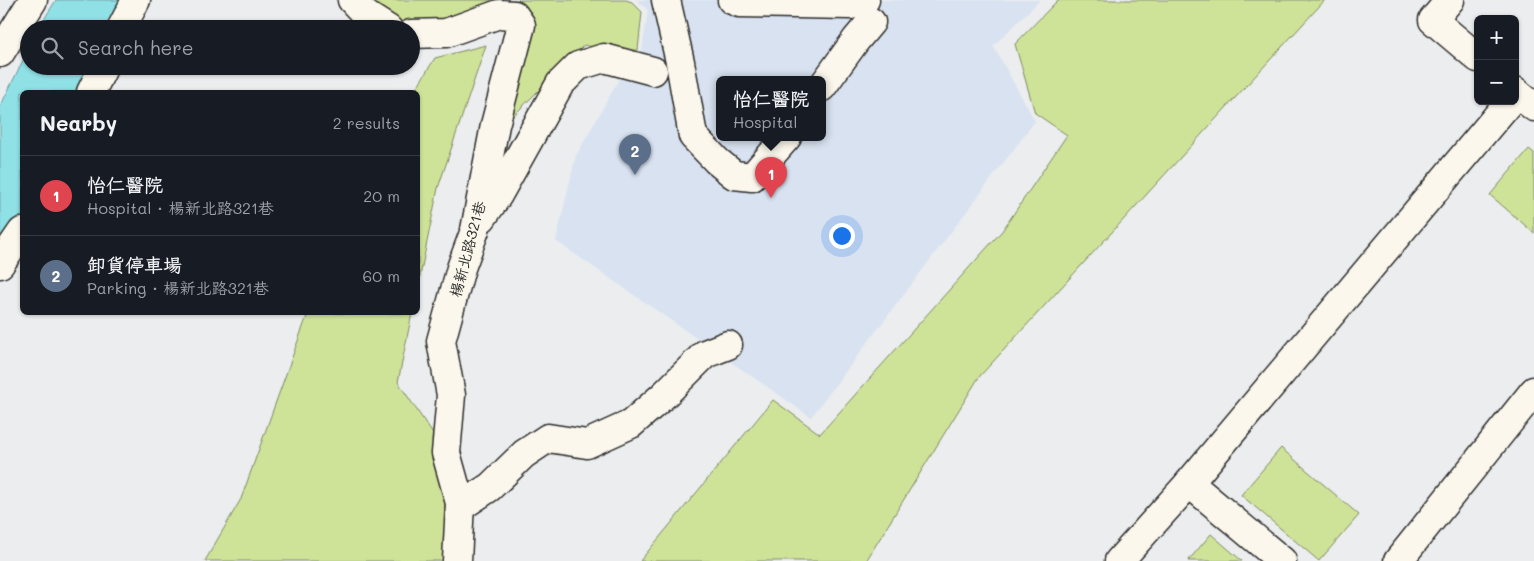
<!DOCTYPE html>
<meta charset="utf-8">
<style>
:root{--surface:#171b24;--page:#20242c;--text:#f1f3f6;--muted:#9ea1a6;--line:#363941;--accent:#1f6fb2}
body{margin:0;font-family:Mali,"LXGW WenKai TC",sans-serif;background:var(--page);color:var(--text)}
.controls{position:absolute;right:15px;top:15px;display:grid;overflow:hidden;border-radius:8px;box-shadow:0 1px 4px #0004}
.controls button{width:45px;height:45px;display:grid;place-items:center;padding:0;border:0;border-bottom:1px solid var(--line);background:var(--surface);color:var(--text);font:25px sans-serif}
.you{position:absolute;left:841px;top:235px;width:18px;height:18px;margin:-12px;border:4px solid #fff;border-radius:50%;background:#1a73e8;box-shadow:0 0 0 8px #1a73e833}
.badge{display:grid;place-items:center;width:32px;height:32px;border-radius:50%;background:var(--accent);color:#fff;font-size:16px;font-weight:700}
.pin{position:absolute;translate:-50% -41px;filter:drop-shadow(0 1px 2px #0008)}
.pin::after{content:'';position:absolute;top:26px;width:18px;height:15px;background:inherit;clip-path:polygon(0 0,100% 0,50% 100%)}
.popup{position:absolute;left:716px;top:76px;width:110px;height:65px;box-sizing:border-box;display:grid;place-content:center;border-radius:8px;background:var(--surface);filter:drop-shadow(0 1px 4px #0005);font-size:16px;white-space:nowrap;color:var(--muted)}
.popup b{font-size:19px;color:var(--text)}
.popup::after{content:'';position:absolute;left:50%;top:100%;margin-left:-10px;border:10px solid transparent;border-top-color:var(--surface)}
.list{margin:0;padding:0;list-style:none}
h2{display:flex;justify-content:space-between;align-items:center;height:65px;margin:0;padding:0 20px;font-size:21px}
h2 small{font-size:16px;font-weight:400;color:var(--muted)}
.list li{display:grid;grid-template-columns:32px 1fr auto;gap:15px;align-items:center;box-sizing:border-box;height:80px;padding:0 20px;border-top:1px solid var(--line)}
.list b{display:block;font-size:19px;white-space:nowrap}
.list p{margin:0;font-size:16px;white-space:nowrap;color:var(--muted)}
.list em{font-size:16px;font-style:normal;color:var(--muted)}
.icon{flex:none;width:28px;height:28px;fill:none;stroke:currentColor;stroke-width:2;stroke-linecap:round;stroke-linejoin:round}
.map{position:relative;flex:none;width:1534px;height:561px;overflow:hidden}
.search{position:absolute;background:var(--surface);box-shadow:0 1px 4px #0004;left:20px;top:20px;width:400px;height:55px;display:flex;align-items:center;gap:12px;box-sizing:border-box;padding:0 18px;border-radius:28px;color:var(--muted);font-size:19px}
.panel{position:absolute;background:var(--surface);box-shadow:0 1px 4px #0004;left:20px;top:90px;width:400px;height:225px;border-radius:8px}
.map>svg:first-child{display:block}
</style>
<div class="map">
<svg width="1534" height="561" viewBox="0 0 1534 561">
<rect width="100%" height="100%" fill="#ebedee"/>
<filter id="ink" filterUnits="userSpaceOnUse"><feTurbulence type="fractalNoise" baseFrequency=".02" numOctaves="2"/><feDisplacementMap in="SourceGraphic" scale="10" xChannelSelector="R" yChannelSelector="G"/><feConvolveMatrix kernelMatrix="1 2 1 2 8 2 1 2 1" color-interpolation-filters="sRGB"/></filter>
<g filter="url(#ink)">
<path fill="#d8e2f0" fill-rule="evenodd" d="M 637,0 L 1040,0 L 993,46 L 1035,121 L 811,417 L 556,241 L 576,156 L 626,67 L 642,52 L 648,10 ZM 720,79 L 822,79 L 822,137 L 720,137 Z"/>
<g fill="#cfe398" stroke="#7d8762">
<path d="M 365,0 L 626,0 L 632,2 L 642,12 L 638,50 L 614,52 L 584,45 L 511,118 L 531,25 L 390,21 Z"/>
<path d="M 1058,0 L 1325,0 L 979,377 L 866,561 L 640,561 L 773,400 L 820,434 L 1002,231 L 1067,135 L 1035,113 L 1015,44 Z"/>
<path d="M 486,45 L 438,188 L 418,286 L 418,92 L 414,92 L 435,58 Z"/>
<path d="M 1529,149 L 1534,153 L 1534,233 L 1490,195 Z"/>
<path d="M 308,313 L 412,313 L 398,382 L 453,464 L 444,561 L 205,561 L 241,499 Z"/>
<path d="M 1281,448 L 1359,515 L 1319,561 L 1241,495 Z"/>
<path d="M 1211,534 L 1242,561 L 1188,561 Z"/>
</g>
<g fill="#8fe1e6" stroke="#67989b">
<path d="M 56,0 L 129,0 L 114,29 L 38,29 Z"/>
<path d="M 29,48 L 29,66 L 95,66 L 83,92 L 22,92 L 22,218 L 0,250 L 0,107 Z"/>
</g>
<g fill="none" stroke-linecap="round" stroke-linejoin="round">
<g stroke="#2b2b2b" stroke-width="31">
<g id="minor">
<path d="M 352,0 L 366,15 L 388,29"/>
<path d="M 666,0 L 680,62 L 693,136 L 717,161 L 734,175 L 752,177 L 787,137"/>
<path d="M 732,0 L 739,3 L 851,5 L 865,0"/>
<path d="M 1450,0 L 1433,20 L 1478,58"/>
<path d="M 121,29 L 136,0"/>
<path d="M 411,34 L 446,33 L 499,14 L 514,15 L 521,25 L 495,125 L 475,230 L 461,268 L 441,341 L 451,395 L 446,453 L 460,503 L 457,561"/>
<path d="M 0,53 L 33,0"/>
<path d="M 822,87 L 856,40 L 871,22"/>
<path d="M 1515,91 L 1534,107"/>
<path d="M 91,92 L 104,66"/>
<path d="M 482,218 L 498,195 L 560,84 L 578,66 L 604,58 L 653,71"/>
<path d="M 0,264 L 22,232"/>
<path d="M 1189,483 L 1282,561"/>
<path d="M 460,507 L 490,487 L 524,454 L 548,438 L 587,444 L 631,424 L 664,395 L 705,354 L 728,345"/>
<path d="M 1119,561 L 1189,483 L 1510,101"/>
<path d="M 1398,561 L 1534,391"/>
</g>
</g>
<use href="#minor" stroke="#fbf7ec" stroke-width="28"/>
</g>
</g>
<g text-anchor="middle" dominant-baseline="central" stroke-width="4" stroke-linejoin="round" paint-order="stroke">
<g font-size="15" fill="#2b2b2b" stroke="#fbf7ec">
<text transform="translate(467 249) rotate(-75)">楊新北路321巷</text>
</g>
</g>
</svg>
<div class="controls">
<button>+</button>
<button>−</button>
</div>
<div class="you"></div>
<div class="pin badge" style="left:771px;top:198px;background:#e0444e">1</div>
<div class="popup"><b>怡仁醫院</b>Hospital</div>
<div class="pin badge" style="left:635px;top:175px;background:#5c6f8a">2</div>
<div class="search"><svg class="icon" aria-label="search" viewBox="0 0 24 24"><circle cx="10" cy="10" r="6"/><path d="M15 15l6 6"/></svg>Search here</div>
<section class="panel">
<h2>Nearby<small>2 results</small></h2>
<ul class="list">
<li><span class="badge" style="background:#e0444e">1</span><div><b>怡仁醫院</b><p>Hospital · 楊新北路321巷</p></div><em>20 m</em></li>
<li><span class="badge" style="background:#5c6f8a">2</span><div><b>卸貨停車場</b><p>Parking · 楊新北路321巷</p></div><em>60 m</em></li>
</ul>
</section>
</div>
